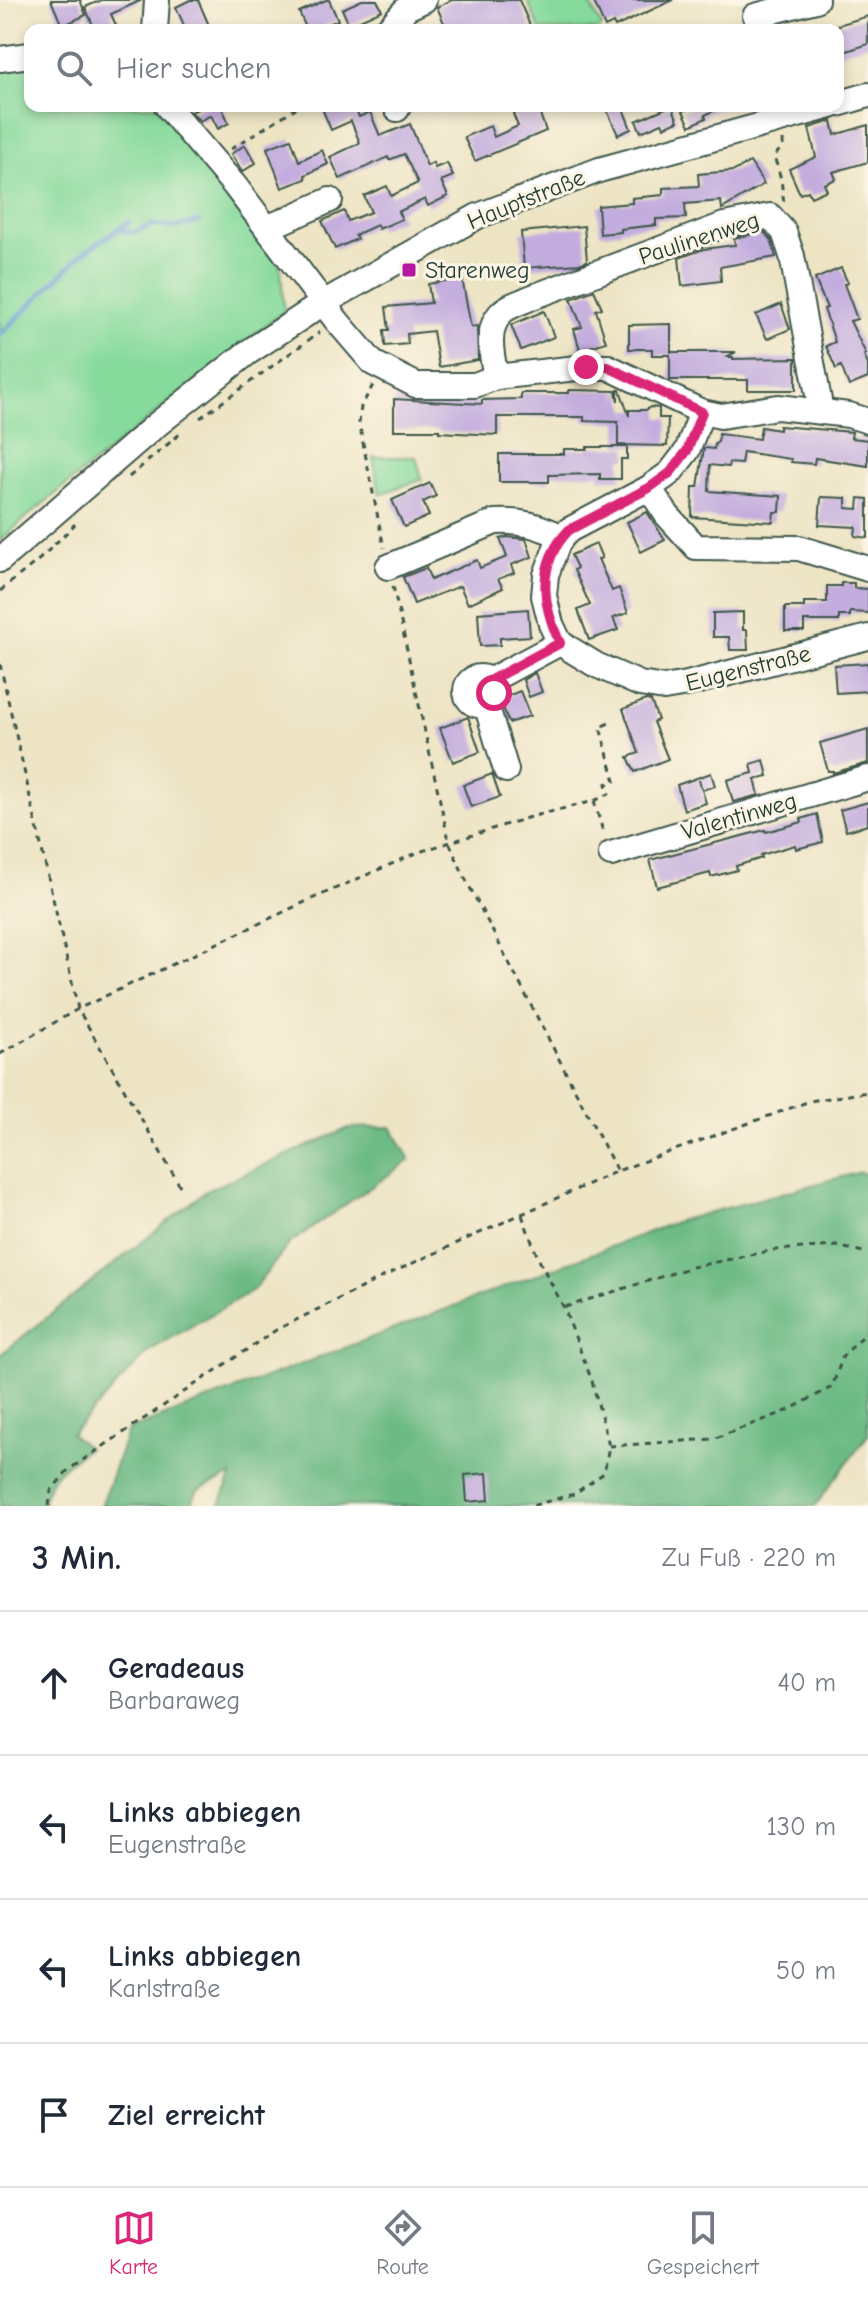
<!DOCTYPE html>
<html lang="de">
<meta charset="utf-8">
<style>
:root{--surface:#fff;--page:#f2f2f3;--text:#1f2937;--muted:#747a83;--line:#e0e1e3;--accent:#db2777}
body{margin:0;font-family:"Comic Neue",sans-serif;background:var(--page);color:var(--text)}
.stop{position:absolute;width:24px;height:24px;margin:-18px;border:6px solid #db2777;border-radius:50%;background:#fff}
.stop.end{background:#db2777;border-color:#fff;box-shadow:0 2px 8px #0008}
.list{margin:0;padding:0;list-style:none}
h2{display:flex;justify-content:space-between;align-items:center;height:104px;margin:0;padding:0 32px;font-size:34px}
h2 small{font-size:26px;font-weight:400;color:var(--muted)}
.list li{display:grid;grid-template-columns:52px 1fr auto;gap:24px;align-items:center;box-sizing:border-box;height:144px;padding:0 32px;border-top:2px solid var(--line)}
.list b{display:block;font-size:30px;white-space:nowrap}
.list p{margin:0;font-size:26px;white-space:nowrap;color:var(--muted)}
.list em{font-size:26px;font-style:normal;color:var(--muted)}
.icon{flex:none;width:44px;height:44px;fill:none;stroke:currentColor;stroke-width:2;stroke-linecap:round;stroke-linejoin:round}
.map{position:relative;flex:none;width:868px;height:1506px;overflow:hidden}
.search{position:absolute;background:var(--surface);box-shadow:0 4px 12px #0003;left:24px;right:24px;top:24px;height:88px;display:flex;align-items:center;gap:20px;box-sizing:border-box;padding:0 28px;border-radius:16px;color:var(--muted);font-size:30px}
.sheet{height:680px;background:var(--surface)}
nav{display:flex;justify-content:space-around;align-items:center;box-sizing:border-box;height:112px;border-top:2px solid var(--line);background:var(--surface);font-size:22px;color:var(--muted)}
nav a{display:grid;justify-items:center;gap:4px}
nav .on{color:var(--accent)}
.map>svg:first-child{display:block}
</style>
<div class="map">
<svg width="868" height="1506" viewBox="0 0 868 1506">
<rect width="100%" height="100%" fill="#fcf5e5"/>
<filter id="ink" filterUnits="userSpaceOnUse"><feTurbulence type="fractalNoise" baseFrequency=".0125" numOctaves="2"/><feDisplacementMap in="SourceGraphic" scale="16" xChannelSelector="R" yChannelSelector="G"/><feConvolveMatrix kernelMatrix="1 2 1 2 8 2 1 2 1" color-interpolation-filters="sRGB"/></filter>
<filter id="wash" filterUnits="userSpaceOnUse"><feTurbulence type="fractalNoise" baseFrequency=".006" numOctaves="4" result="noise"/><feDisplacementMap in="SourceGraphic" scale="32" xChannelSelector="R" yChannelSelector="G"/><feGaussianBlur stdDeviation="1.8" result="paint"/><feColorMatrix in="noise" values="0 0 0 0 0 0 0 0 0 0 0 0 0 0 0 0 0 1.4 0 .05"/><feComposite in="paint" operator="in"/></filter>
<g filter="url(#wash)">
<rect width="100%" height="100%" fill="#ede4c4"/>
<g fill="#86da9c" stroke="#528c68" stroke-width="2">
<path d="M 527,0 L 588,0 L 602,27 L 597,30 L 540,30 Z"/>
<path d="M 30,53 L 30,106 L 167,106 L 232,180 L 281,270 L 284,311 L 29,515 L 0,541 L 0,58 Z"/>
<path d="M 373,457 L 416,457 L 422,479 L 380,494 Z"/>
</g>
<g fill="#6cba84" stroke="#467c5c" stroke-width="2">
<path d="M 391,1127 L 410,1160 L 290,1243 L 253,1290 L 149,1351 L 71,1434 L 88,1448 C 64,1465 48,1476 42,1506 L 0,1506 L 0,1355 L 207,1190 L 349,1128 Z"/>
<path d="M 860,1172 L 868,1175 L 868,1435 L 815,1506 L 219,1506 L 232,1475 L 198,1490 L 190,1506 L 101,1506 L 128,1430 L 678,1221 Z"/>
</g>
<g fill="none" stroke-linecap="round" stroke-linejoin="round">
<g stroke="#669dd4" stroke-width="5">
<path d="M 118,229 L 133,233 L 152,225 L 176,227 L 199,222"/>
<path d="M 0,335 L 82,254 L 129,222"/>
</g>
</g>
<g id="blocks">
<g fill="#c3acde">
<path d="M 51,0 L 80,0 L 86,15 L 62,26 Z"/>
<path d="M 102,0 L 142,0 L 111,14 L 118,30 L 95,30 L 85,7 Z"/>
<path d="M 190,0 L 198,0 L 211,30 L 186,30 L 176,7 Z"/>
<path d="M 326,0 L 329,0 L 338,20 L 315,30 L 307,30 L 299,12 Z"/>
<path d="M 362,0 L 377,0 L 382,10 L 349,25 L 342,9 Z"/>
<path d="M 452,0 L 519,0 L 532,30 L 447,30 L 437,7 Z"/>
<path d="M 593,0 L 673,0 L 615,27 L 613,23 L 605,27 Z"/>
<path d="M 868,16 L 868,44 L 838,54 L 838,25 Z"/>
<path d="M 204,106 L 227,106 L 222,108 L 229,123 L 218,129 L 211,115 L 200,121 L 191,112 Z"/>
<path d="M 321,106 L 354,106 L 359,117 L 370,112 L 380,136 L 410,124 L 427,166 L 433,163 L 435,168 L 447,163 L 453,176 L 441,181 L 448,196 L 428,206 L 425,199 L 398,212 L 402,219 L 379,229 L 377,225 L 355,235 L 357,239 L 335,249 L 322,221 L 344,211 L 348,221 L 371,212 L 364,196 L 387,186 L 391,196 L 418,183 L 404,154 L 389,160 L 388,157 L 340,179 L 330,157 L 360,143 L 351,121 L 331,130 Z"/>
<path d="M 532,106 L 537,106 L 546,131 L 475,161 L 464,137 L 490,126 L 494,137 L 518,126 L 513,114 Z"/>
<path d="M 605,106 L 622,106 L 631,129 L 618,135 Z"/>
<path d="M 670,106 L 672,106 L 678,121 L 664,127 L 662,123 L 641,132 L 636,121 Z"/>
<path d="M 693,106 L 724,106 L 705,115 L 706,118 L 690,126 L 683,111 Z"/>
<path d="M 832,121 L 835,135 L 868,125 L 868,162 L 833,172 L 836,179 L 824,184 L 827,190 L 811,197 L 808,191 L 800,194 L 789,169 L 816,157 L 809,128 Z"/>
<path d="M 291,139 L 299,161 L 322,150 L 328,164 L 305,175 L 306,179 L 282,188 L 267,148 Z"/>
<path d="M 245,145 L 256,163 L 242,172 L 231,154 Z"/>
<path d="M 750,162 L 764,184 L 722,209 L 721,201 L 685,204 L 686,218 L 656,219 L 656,225 L 621,229 L 621,232 L 600,234 L 598,206 L 632,203 L 632,198 L 663,195 L 663,188 L 699,186 L 698,174 L 734,171 Z"/>
<path d="M 584,226 L 587,261 L 579,264 L 524,268 L 521,232 Z"/>
<path d="M 764,232 L 771,240 L 776,257 L 720,267 L 721,281 L 682,286 L 679,258 L 704,249 L 735,245 L 734,238 Z"/>
<path d="M 841,268 L 848,283 L 844,284 L 857,319 L 850,321 L 866,354 L 864,355 L 868,365 L 868,378 L 849,386 L 841,366 L 836,369 L 826,346 L 835,342 L 824,309 L 827,308 L 815,279 Z"/>
<path d="M 462,278 L 471,327 L 477,326 L 478,360 L 439,367 L 433,331 L 407,334 L 408,344 L 385,346 L 384,330 L 389,330 L 386,307 L 431,303 L 428,284 Z"/>
<path d="M 594,290 L 602,308 L 596,310 L 606,342 L 580,350 L 574,329 L 582,327 L 571,299 Z"/>
<path d="M 781,304 L 790,329 L 767,339 L 756,315 Z"/>
<path d="M 544,311 L 554,337 L 521,350 L 511,325 Z"/>
<path d="M 671,324 L 671,352 L 736,352 L 726,357 L 733,357 L 733,359 L 796,358 L 796,390 L 748,390 L 748,380 L 670,380 L 670,355 L 652,355 L 652,349 L 629,349 L 629,325 Z"/>
<path d="M 569,390 L 616,391 L 618,401 L 618,390 L 620,390 L 629,416 L 629,410 L 646,410 L 650,407 L 659,408 L 659,418 L 668,418 L 667,446 L 618,445 L 618,422 L 584,421 L 584,417 L 497,417 L 497,435 L 439,432 L 439,430 L 394,430 L 394,399 L 482,404 L 482,400 L 521,399 L 521,393 L 569,393 Z"/>
<path d="M 779,426 L 852,432 L 851,438 L 868,440 L 868,466 L 815,458 L 814,464 L 791,462 L 791,459 L 743,452 L 741,464 L 729,463 L 728,467 L 710,465 L 709,491 L 781,496 L 780,512 L 774,512 L 773,522 L 692,517 L 693,487 L 698,487 L 704,448 L 714,449 L 715,444 L 718,442 L 719,434 L 759,439 L 761,427 L 779,430 Z"/>
<path d="M 587,447 L 627,447 L 627,459 L 621,459 L 621,479 L 600,479 L 600,474 L 549,475 L 549,482 L 499,482 L 499,454 L 564,454 L 564,449 L 587,449 Z"/>
<path d="M 430,483 L 436,496 L 423,502 L 429,516 L 404,527 L 392,500 Z"/>
<path d="M 821,497 L 846,498 L 846,508 L 858,509 L 859,498 L 868,499 L 868,538 L 855,536 L 856,527 L 819,525 Z"/>
<path d="M 647,512 L 665,540 L 641,552 L 627,522 Z"/>
<path d="M 507,537 L 526,539 L 532,557 L 511,565 L 514,573 L 498,579 L 503,588 L 468,604 L 460,586 L 414,604 L 403,577 L 426,568 L 431,580 L 477,560 L 480,568 L 507,557 L 500,539 Z"/>
<path d="M 596,544 L 602,558 L 598,559 L 612,591 L 619,588 L 628,613 L 613,618 L 618,630 L 589,640 L 578,610 L 590,605 L 574,570 L 577,568 L 571,555 Z"/>
<path d="M 841,583 L 854,583 L 854,588 L 868,589 L 868,613 L 850,612 L 850,616 L 839,616 L 839,621 L 804,621 L 804,631 L 785,631 L 785,607 L 804,607 L 804,602 L 827,602 L 827,586 L 841,586 Z"/>
<path d="M 528,609 L 530,636 L 500,638 L 500,645 L 480,646 L 478,613 Z"/>
<path d="M 743,612 L 743,630 L 747,630 L 748,650 L 730,650 L 729,637 L 713,637 L 713,613 Z"/>
<path d="M 868,663 L 868,691 L 836,693 L 834,665 Z"/>
<path d="M 535,673 L 542,692 L 529,697 L 523,680 Z"/>
<path d="M 520,691 L 530,716 L 509,723 L 500,699 Z"/>
<path d="M 646,700 L 651,701 L 658,720 L 653,722 L 668,759 L 635,772 L 628,757 L 639,753 L 623,709 Z"/>
<path d="M 468,717 L 480,752 L 453,762 L 440,728 Z"/>
<path d="M 868,729 L 868,763 L 833,773 L 833,771 L 828,771 L 820,743 Z"/>
<path d="M 764,760 L 768,776 L 755,779 L 759,795 L 733,802 L 727,780 L 753,773 L 751,764 Z"/>
<path d="M 711,773 L 715,786 L 702,790 L 699,780 L 706,803 L 684,810 L 677,785 Z"/>
<path d="M 492,774 L 500,797 L 471,807 L 463,785 Z"/>
<path d="M 868,802 L 868,825 L 846,831 L 840,810 Z"/>
<path d="M 817,814 L 823,842 L 796,849 L 795,845 L 761,855 L 762,858 L 736,866 L 737,870 L 711,877 L 710,873 L 657,887 L 650,860 L 765,830 L 766,832 L 802,822 L 801,819 Z"/>
<path d="M 487,1473 L 489,1500 L 467,1502 L 465,1475 Z"/>
</g>
</g>
</g>
<g filter="url(#ink)">
<use href="#blocks" fill-opacity="0" stroke="#3e564a" stroke-width="2"/>
<g fill="none" stroke-linecap="round" stroke-linejoin="round">
<g stroke="#3e564a" stroke-width="28">
<g id="minor">
<path d="M 755,16 L 816,0"/>
<path d="M 155,30 L 157,0"/>
<path d="M 387,30 L 407,8 L 424,0"/>
<path d="M 0,59 L 30,55"/>
<path d="M 838,104 L 868,95"/>
<path d="M 167,106 L 235,186 L 337,321 L 373,363 L 416,385 L 475,385 L 496,377 L 586,367 L 608,367 L 702,412 L 721,416 L 778,407 L 849,415 L 868,421"/>
<path d="M 396,106 L 397,109"/>
<path d="M 267,228 L 330,200"/>
<path d="M 496,377 C 492,357 485,330 501,313 C 507,306 522,302 530,298 L 724,225 L 770,216 L 784,232 L 792,256 L 821,411"/>
<path d="M 702,412 L 687,451 L 670,473 L 649,488 L 569,530 L 562,537 L 557,545 L 546,575 L 544,596 L 551,624 L 560,643 L 596,665 L 640,684 L 664,688 L 687,684 L 868,637"/>
<path d="M 649,488 L 667,515 L 696,547 L 799,548 L 868,569"/>
<path d="M 0,560 L 155,426 L 247,353 L 323,303 L 478,216 L 599,170 L 831,106"/>
<path d="M 388,567 L 495,522 C 521,520 540,526 562,537"/>
<circle cx="480" cy="691" r="14"/>
<path d="M 489,681 L 560,643"/>
<path d="M 486,704 L 506,770"/>
<path d="M 611,854 L 868,778"/>
</g>
</g>
<g stroke="#3e564a" stroke-width="3" stroke-dasharray="6 6" stroke-linecap="butt">
<path d="M 783,140 L 783,147 L 774,156 L 781,179 L 784,204"/>
<path d="M 231,149 L 299,106"/>
<path d="M 373,385 L 361,407 L 359,423 L 384,548"/>
<path d="M 200,418 L 320,332"/>
<path d="M 129,477 L 181,433"/>
<path d="M 393,586 L 449,842 L 465,878 L 617,1171"/>
<path d="M 0,591 L 42,557 L 75,524"/>
<path d="M 0,664 L 78,1009 L 180,1186"/>
<path d="M 594,801 L 604,835"/>
<path d="M 0,1054 L 78,1009 L 307,901 L 419,852 L 530,817 L 594,801 L 609,794 L 606,784 L 615,781 L 600,727 L 609,723"/>
<path d="M 522,1215 L 538,1258 L 564,1308 L 592,1381 L 609,1446 L 604,1473 L 574,1494 L 531,1506"/>
<path d="M 565,1307 L 692,1267 L 774,1250 L 836,1246 L 868,1253"/>
<path d="M 609,1446 L 713,1439 L 787,1411 L 832,1387 L 843,1356 L 868,1331"/>
<path d="M 49,1506 L 51,1491 L 68,1470 L 276,1330 L 391,1273 L 617,1171 L 810,1101 L 868,1092"/>
</g>
<use href="#minor" stroke="#fff" stroke-width="24"/>
</g>
</g>
<g fill="none" stroke-linecap="round" stroke-linejoin="round" filter="url(#ink)">
<path stroke="#db2777" stroke-width="10" d="M 494,693 L 489,681 L 560,643 C 542,604 536,564 569,530 L 649,488 L 670,473 L 687,451 L 702,412 L 608,367 L 586,367"/>
</g>
<rect fill="#b5179e" stroke="#fcf5e5" stroke-width="3" x="401" y="262" width="16" height="16" rx="4"/>
<g text-anchor="middle" dominant-baseline="central" stroke-width="6" stroke-linejoin="round" paint-order="stroke">
<g font-size="24" fill="#1f3d34" stroke="#fcf5e5">
<text transform="translate(526 199) rotate(-22)">Hauptstraße</text>
<text transform="translate(699 238) rotate(-18)">Paulinenweg</text>
<text transform="translate(748 668) rotate(-14)">Eugenstraße</text>
<text transform="translate(739 816) rotate(-16)">Valentinweg</text>
</g>
<g font-size="24" fill="#1f3d34" stroke="#fcf5e5" text-anchor="start">
<text x="425" y="270">Starenweg</text>
</g>
</g>
</svg>
<div class="stop" style="left:494px;top:693px"></div>
<div class="stop end" style="left:586px;top:367px"></div>
<div class="search"><svg class="icon" aria-label="search" viewBox="0 0 24 24"><circle cx="10" cy="10" r="6"/><path d="M15 15l6 6"/></svg>Hier suchen</div>
</div>
<section class="sheet">
<h2>3 Min.<small>Zu Fuß · 220 m</small></h2>
<ul class="list">
<li><svg class="icon" aria-label="ahead" viewBox="0 0 24 24"><path d="M12 20V5M6 11l6-6 6 6"/></svg><div><b>Geradeaus</b><p>Barbaraweg</p></div><em>40 m</em></li>
<li><svg class="icon" aria-label="left" viewBox="0 0 24 24"><path d="M17 20v-9H6M10 6l-5 5 5 5"/></svg><div><b>Links abbiegen</b><p>Eugenstraße</p></div><em>130 m</em></li>
<li><svg class="icon" aria-label="left" viewBox="0 0 24 24"><path d="M17 20v-9H6M10 6l-5 5 5 5"/></svg><div><b>Links abbiegen</b><p>Karlstraße</p></div><em>50 m</em></li>
<li><svg class="icon" aria-label="arrive" viewBox="0 0 24 24"><path d="M6 21V4h12l-3 4 3 4H6"/></svg><div><b>Ziel erreicht</b></div></li>
</ul>
</section>
<nav>
<a class="on"><svg class="icon" aria-label="map" viewBox="0 0 24 24"><path d="M3 6l6-2 6 2 6-2v14l-6 2-6-2-6 2zM9 4v14M15 6v14"/></svg>Karte</a>
<a><svg class="icon" aria-label="directions" viewBox="0 0 24 24"><path d="M12 3l9 9-9 9-9-9zM9 14v-3h6M13 9l2 2-2 2"/></svg>Route</a>
<a><svg class="icon" aria-label="saved" viewBox="0 0 24 24"><path d="M7 4h10v16l-5-4-5 4z"/></svg>Gespeichert</a>
</nav>
